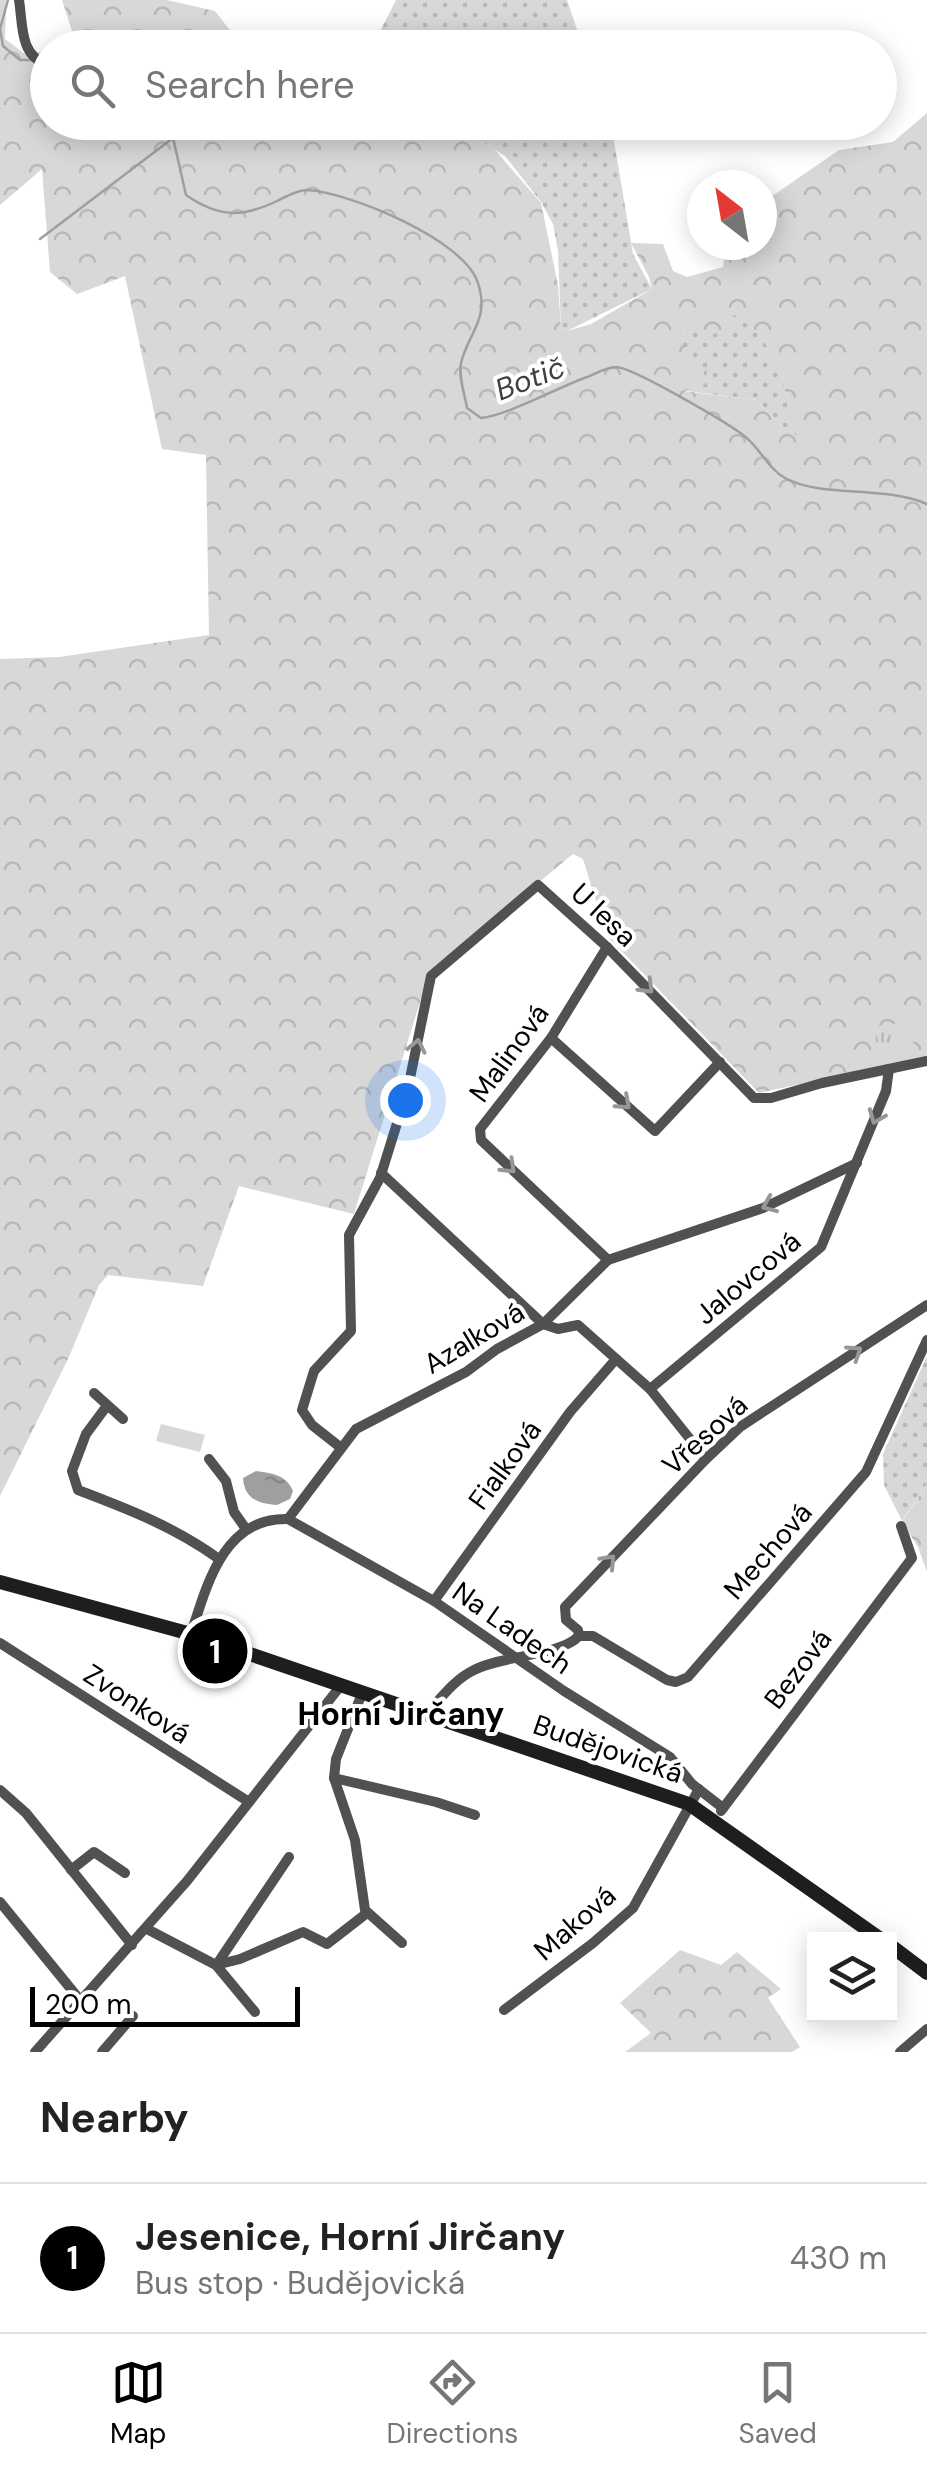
<!DOCTYPE html>
<meta charset="utf-8">
<style>
:root{--surface:#fff;--page:#f6f6f6;--text:#222;--muted:#767676;--line:#e0e0e0;--accent:#000}
body{margin:0;font-family:"DM Sans",sans-serif;background:var(--page);color:var(--text)}
.controls{position:absolute;right:30px;bottom:30px;display:grid;overflow:hidden;border-radius:0px;box-shadow:0 5px 25px #0003}
.controls button{width:90px;height:90px;display:grid;place-items:center;padding:0;border:0;border-bottom:2px solid var(--line);background:var(--surface);color:var(--text);font:50px sans-serif}
.compass{position:absolute;left:687px;top:170px;width:90px;height:90px;border-radius:50%;background:var(--surface);box-shadow:0 5px 25px #0003;rotate:329deg}
.scale{position:absolute;left:30px;bottom:25px;width:270px;box-sizing:border-box;padding-left:10px;border:5px solid #000;border-top:0;font-size:28px;line-height:35px;white-space:nowrap;color:#000;-webkit-text-stroke:8px #fff;paint-order:stroke}
.you{position:absolute;left:405px;top:1100px;width:35px;height:35px;margin:-25px;border:8px solid #fff;border-radius:50%;background:#1a73e8;box-shadow:0 0 0 15px #1a73e833}
.badge{display:grid;place-items:center;width:65px;height:65px;border-radius:50%;background:var(--accent);color:#fff;font-size:32px;font-weight:700}
.pin{position:absolute;translate:-50% -50%;border:5px solid #fff;box-shadow:0 2px 10px #0006}
.list{margin:0;padding:0;list-style:none}
h2{display:flex;justify-content:space-between;align-items:center;height:130px;margin:0;padding:0 40px;font-size:42px}
h2 small{font-size:32px;font-weight:400;color:var(--muted)}
.list li{display:grid;grid-template-columns:65px 1fr auto;gap:30px;align-items:center;box-sizing:border-box;height:150px;padding:0 40px;border-top:2px solid var(--line)}
.list b{display:block;font-size:38px;white-space:nowrap}
.list p{margin:0;font-size:32px;white-space:nowrap;color:var(--muted)}
.list em{font-size:32px;font-style:normal;color:var(--muted)}
.icon{flex:none;width:55px;height:55px;fill:none;stroke:currentColor;stroke-width:2;stroke-linecap:round;stroke-linejoin:round}
.map{position:relative;flex:none;width:927px;height:2052px;overflow:hidden}
.search{position:absolute;background:var(--surface);box-shadow:0 5px 25px #0003;left:30px;right:30px;top:30px;height:110px;display:flex;align-items:center;gap:25px;box-sizing:border-box;padding:0 35px;border-radius:55px;color:var(--muted);font-size:38px}
.sheet{height:280px;background:var(--surface)}
nav{display:flex;justify-content:space-around;align-items:center;box-sizing:border-box;height:140px;border-top:2px solid var(--line);background:var(--surface);font-size:28px;color:var(--muted)}
nav a{display:grid;justify-items:center;gap:5px}
nav .on{color:var(--accent)}
.map>svg:first-child{display:block}
</style>
<div class="map">
<svg width="927" height="2052" viewBox="0 0 927 2052">
<defs>
<pattern id="grass-dots" width="8" height="8" patternUnits="userSpaceOnUse" patternTransform="scale(2.5)"><rect width="8" height="8" fill="#d8d8d8"/><path d="M2 2h.1M6 6h.1" fill="none" stroke="#b8b8b8" stroke-width="1.8" stroke-linecap="round"/></pattern>
<pattern id="forest-crowns" width="20" height="18" patternUnits="userSpaceOnUse" patternTransform="scale(2.5)"><rect width="20" height="18" fill="#d8d8d8"/><path d="M2 6a3 3 0 1 1 6 0M12 15a3 3 0 1 1 6 0" fill="none" stroke="#b8b8b8"/></pattern>
<pattern id="park-tufts" width="24" height="20" patternUnits="userSpaceOnUse" patternTransform="scale(2.5)"><rect width="24" height="20" fill="#d8d8d8"/><path d="M3 7l-1-3M5 7V3M7 7l1-3M15 17l-1-3M17 17v-4M19 17l1-3" fill="none" stroke="#b8b8b8"/></pattern>
<pattern id="water-ripples" width="26" height="14" patternUnits="userSpaceOnUse" patternTransform="scale(2.5)"><rect width="26" height="14" fill="#9f9f9f"/><path d="M2 4q2-2 4 0t4 0M15 11q2-2 4 0t4 0" fill="none" stroke="#878787"/></pattern>
</defs>
<rect width="100%" height="100%" fill="#fff"/>
<g fill="url(#grass-dots)">
<path d="M 396,0 L 567,0 L 583,47 L 372,47 Z"/>
<path d="M 333,122 L 611,123 L 633,254 L 652,289 L 567,331 L 561,328 L 558,251 L 553,224 L 541,202 L 505,156 L 464,131 L 430,125 L 405,123 L 363,126 L 328,133 Z"/>
<path d="M 725,310 C 780,336 782,383 798,436 L 780,425 L 757,400 L 680,390 L 705,384 L 681,342 L 684,326 L 732,335 Z"/>
<path d="M 927,1356 L 927,1484 L 902,1521 L 884,1485 L 883,1454 Z"/>
</g>
<g fill="url(#forest-crowns)" fill-rule="evenodd">
<path d="M 0,0 L 6,0 L 5,39 L 25,54 L 47,51 L 48,122 L 278,123 L 283,133 L 324,135 L 382,125 L 438,127 L 466,132 L 495,150 L 541,203 L 558,285 L 561,328 L 567,331 L 591,324 L 652,289 L 649,277 L 631,243 L 663,244 L 673,271 L 687,277 L 723,267 L 726,245 L 762,245 L 762,203 L 839,150 L 893,142 L 927,113 L 927,1057 L 759,1093 L 607,936 L 583,859 L 573,854 L 429,973 L 354,1214 L 239,1186 L 203,1286 L 108,1275 L 99,1285 L 69,1357 L 0,1496 L 0,659 L 59,657 L 209,635 L 206,455 L 162,449 L 125,276 L 77,294 L 50,272 L 42,169 L 0,205 ZM 726,311 C 779,335 782,384 797,435 L 780,425 L 757,400 L 683,391 L 705,384 L 710,375 L 681,342 L 684,326 L 700,332 L 733,335 Z"/>
<path d="M 62,0 L 167,0 L 215,11 L 243,47 L 77,47 Z"/>
<path d="M 927,1484 L 927,1572 L 918,1547 L 902,1522 Z"/>
<path d="M 680,1950 L 721,1965 L 737,1952 L 781,1989 L 768,1998 L 800,2047 L 792,2052 L 625,2052 L 651,2033 L 620,2003 Z"/>
</g>
<path fill="url(#park-tufts)" d="M 909,1023 L 915,1049 L 877,1055 L 875,1026 Z"/>
<path fill="#d8d8d8" d="M 161,1424 L 205,1435 L 200,1452 L 156,1441 Z"/>
<path fill="url(#water-ripples)" d="M 256,1471 C 271,1473 287,1475 293,1491 L 290,1499 L 277,1505 C 258,1504 244,1498 243,1478 Z"/>
<g fill="none" stroke-linecap="round" stroke-linejoin="round">
<g stroke="#9f9f9f" stroke-width="2.5">
<path d="M 8,0 L 0,29 L 3,46 L 20,60 L 31,60"/>
<path d="M 175,122 L 173,138 L 186,195 C 219,218 243,218 279,200 C 288,196 297,190 307,190 C 349,192 465,240 478,283 C 490,320 468,333 461,363 C 458,376 465,395 467,408 L 481,418 C 506,416 559,387 587,377 C 595,374 607,367 616,367 C 632,367 726,422 743,435 C 759,446 768,469 785,478 C 821,498 882,485 927,504"/>
<path d="M 40,239 L 173,138"/>
</g>
<g stroke="#515151" stroke-width="10">
<path d="M 19,0 C 23,24 19,56 48,65"/>
<path d="M 607,947 L 551,1038 L 480,1129 L 481,1140 L 608,1260"/>
<path d="M 551,1038 L 655,1131 L 720,1062"/>
<path d="M 381,1173 L 543,1324 L 558,1329 L 578,1325 L 650,1389 L 706,1459"/>
<path d="M 650,1389 L 821,1247 L 886,1091 L 889,1069"/>
<path d="M 94,1393 L 123,1419"/>
<path d="M 106,1407 L 86,1434 L 72,1471 L 78,1490 C 128,1509 175,1527 219,1559"/>
<path d="M 340,1447 L 312,1425 L 302,1410 L 314,1371 L 351,1331 L 349,1235 L 380,1178 L 408,1088 L 431,976 L 538,885 L 607,947 L 754,1098 L 771,1098 L 822,1083 L 927,1061"/>
<path d="M 209,1459 L 226,1481 L 234,1512 L 246,1529"/>
<path d="M 288,1519 L 356,1429 L 466,1372 L 497,1349 L 543,1324 L 608,1260 L 763,1208 L 857,1163"/>
<path d="M 434,1601 L 570,1412 L 616,1359"/>
<path d="M 191,1634 C 207,1584 224,1517 288,1519 L 434,1601 L 564,1691 L 670,1757 L 692,1784 L 723,1808"/>
<path d="M 579,1636 L 593,1636 L 667,1680 L 676,1682 L 688,1677 L 866,1472 L 927,1340"/>
<path d="M 579,1636 L 578,1630 L 566,1620 L 565,1607 L 706,1459 L 740,1427 L 927,1305"/>
<path d="M 0,1643 L 249,1802"/>
<path d="M 363,1691 L 336,1759 L 334,1778 L 355,1840 L 365,1910 L 402,1943"/>
<path d="M 427,1713 C 441,1698 455,1679 474,1670 C 503,1655 560,1656 579,1636"/>
<path d="M 334,1778 L 436,1802 L 475,1815"/>
<path d="M 0,1790 L 26,1813 L 132,1945"/>
<path d="M 721,1811 L 912,1558 L 901,1526"/>
<path d="M 71,1870 L 94,1852 L 125,1873"/>
<path d="M 0,1902 L 80,2000"/>
<path d="M 147,1929 L 216,1965 L 255,2012"/>
<path d="M 217,1964 L 289,1857"/>
<path d="M 216,1965 L 240,1959 L 303,1932 L 327,1944 L 367,1913"/>
<path d="M 504,2010 L 593,1943 L 633,1908 L 699,1789"/>
<path d="M 35,2052 L 187,1881 L 342,1684"/>
<path d="M 102,2052 L 133,2016"/>
<path d="M 900,2052 L 927,2029"/>
</g>
<g stroke="#1e1e1e" stroke-width="14">
<path d="M 0,1582 L 191,1634 L 689,1804 L 882,1940"/>
<path d="M 890,1945 L 927,1973"/>
</g>
</g>
<defs><path id="oneway-chevron" d="M-2-3.5L2.5 0L-2 3.5" fill="none" stroke-width="1.6" stroke-linecap="round" stroke-linejoin="round" transform="scale(2.5)"/></defs>
<g stroke="#979797">
<use href="#oneway-chevron" transform="translate(647 987) rotate(45)"/>
<use href="#oneway-chevron" transform="translate(417 1046) rotate(-78)"/>
<use href="#oneway-chevron" transform="translate(624 1103) rotate(42)"/>
<use href="#oneway-chevron" transform="translate(876 1117) rotate(112)"/>
<use href="#oneway-chevron" transform="translate(509 1167) rotate(44)"/>
<use href="#oneway-chevron" transform="translate(769 1205) rotate(157)"/>
<use href="#oneway-chevron" transform="translate(855 1352) rotate(-33)"/>
<use href="#oneway-chevron" transform="translate(609 1561) rotate(-47)"/>
</g>
<g text-anchor="middle" dominant-baseline="central" stroke-width="8" stroke-linejoin="round" paint-order="stroke">
<g font-size="28" fill="#000" stroke="#fff">
<text transform="translate(604 915) rotate(43)">U lesa</text>
<text transform="translate(509 1053) rotate(-54)">Malinová</text>
<text transform="translate(748 1278) rotate(-40)">Jalovcová</text>
<text transform="translate(474 1338) rotate(-31)">Azalková</text>
<text transform="translate(705 1435) rotate(-42)">Vřesová</text>
<text transform="translate(505 1465) rotate(-54)">Fialková</text>
<text transform="translate(768 1551) rotate(-49)">Mechová</text>
<text transform="translate(512 1628) rotate(35)">Na Ladech</text>
<text transform="translate(798 1669) rotate(-53)">Bezová</text>
<text transform="translate(137 1704) rotate(33)">Zvonková</text>
<text transform="translate(608 1749) rotate(19)">Budějovická</text>
<text transform="translate(575 1923) rotate(-41)">Maková</text>
</g>
<g font-size="30" font-style="italic" fill="#404040" stroke="#fff">
<text transform="translate(530 378) rotate(-21)">Botič</text>
</g>
<g font-size="32" font-weight="bold" fill="#000" stroke="#fff">
<text x="401" y="1714">Horní Jirčany</text>
</g>
</g>
</svg>
<div class="controls">
<button><svg class="icon" aria-label="layers" viewBox="0 0 24 24"><path d="M12 4l9 5-9 5-9-5zM3 14l9 5 9-5"/></svg></button>
</div>
<svg class="compass" viewBox="-18 -18 36 36"><path d="M0-13l5 13h-10z" fill="#e53935"/><path d="M0 13l5-13h-10z" fill="#767676"/></svg>
<div class="scale">200 m</div>
<div class="you"></div>
<div class="pin badge" style="left:215px;top:1651px">1</div>
<div class="search"><svg class="icon" aria-label="search" viewBox="0 0 24 24"><circle cx="10" cy="10" r="6"/><path d="M15 15l6 6"/></svg>Search here</div>
</div>
<section class="sheet">
<h2>Nearby<small></small></h2>
<ul class="list">
<li><span class="badge">1</span><div><b>Jesenice, Horní Jirčany</b><p>Bus stop · Budějovická</p></div><em>430 m</em></li>
</ul>
</section>
<nav>
<a class="on"><svg class="icon" aria-label="map" viewBox="0 0 24 24"><path d="M3 6l6-2 6 2 6-2v14l-6 2-6-2-6 2zM9 4v14M15 6v14"/></svg>Map</a>
<a><svg class="icon" aria-label="directions" viewBox="0 0 24 24"><path d="M12 3l9 9-9 9-9-9zM9 14v-3h6M13 9l2 2-2 2"/></svg>Directions</a>
<a><svg class="icon" aria-label="saved" viewBox="0 0 24 24"><path d="M7 4h10v16l-5-4-5 4z"/></svg>Saved</a>
</nav>
